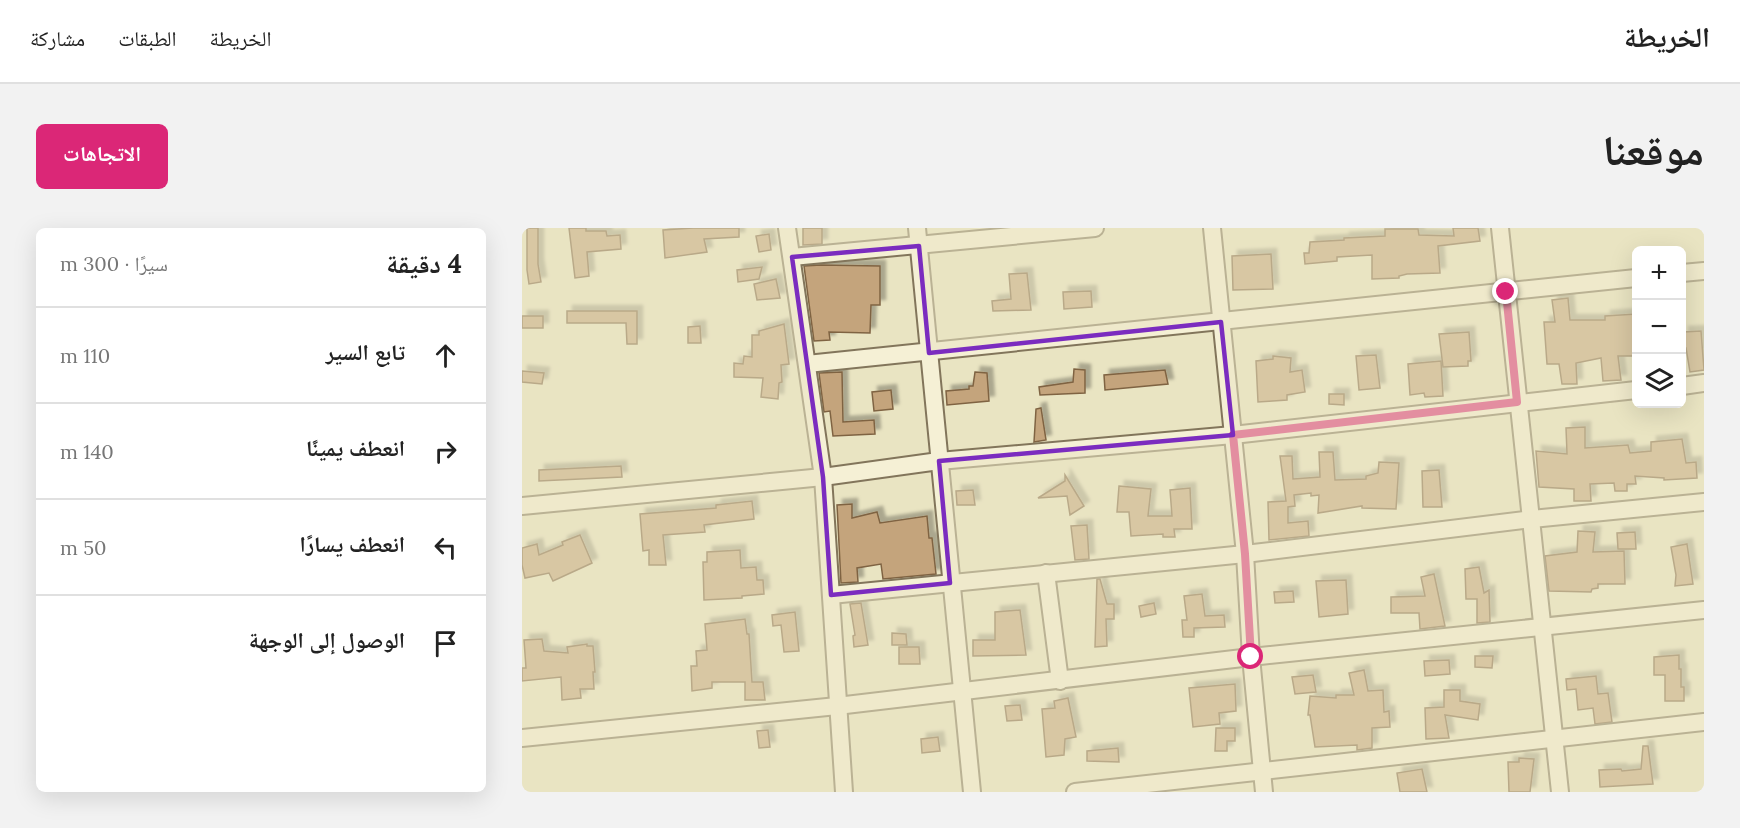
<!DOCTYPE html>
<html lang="ar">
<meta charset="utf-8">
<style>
:root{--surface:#fff;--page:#f2f2f2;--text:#222;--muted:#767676;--line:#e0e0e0;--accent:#db2777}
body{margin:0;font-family:Lora,"Noto Naskh Arabic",serif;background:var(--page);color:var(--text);direction:rtl}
.controls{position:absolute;right:18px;top:18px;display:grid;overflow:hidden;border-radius:9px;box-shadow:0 6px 24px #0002}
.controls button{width:54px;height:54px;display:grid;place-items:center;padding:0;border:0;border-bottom:2px solid var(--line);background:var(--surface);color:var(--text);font:30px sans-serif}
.stop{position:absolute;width:18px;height:18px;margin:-14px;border:4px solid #db2777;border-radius:50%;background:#fff}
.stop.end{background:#db2777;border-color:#fff;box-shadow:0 2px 6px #0008}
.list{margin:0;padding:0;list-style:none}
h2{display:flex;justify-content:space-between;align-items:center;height:78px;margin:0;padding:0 24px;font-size:26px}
h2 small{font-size:20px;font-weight:400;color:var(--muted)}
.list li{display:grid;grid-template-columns:39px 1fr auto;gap:18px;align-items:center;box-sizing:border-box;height:96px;padding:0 24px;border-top:2px solid var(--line)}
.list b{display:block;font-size:22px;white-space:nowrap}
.list em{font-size:20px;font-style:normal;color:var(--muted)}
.icon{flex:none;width:33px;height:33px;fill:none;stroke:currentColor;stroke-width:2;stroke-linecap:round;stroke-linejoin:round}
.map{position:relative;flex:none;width:1182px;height:564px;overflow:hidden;direction:ltr;border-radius:9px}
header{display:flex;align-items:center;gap:36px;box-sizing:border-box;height:84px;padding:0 30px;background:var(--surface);border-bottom:2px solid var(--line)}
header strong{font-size:28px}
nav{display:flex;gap:33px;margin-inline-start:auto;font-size:21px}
.intro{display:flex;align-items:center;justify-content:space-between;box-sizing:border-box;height:144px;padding:0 36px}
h1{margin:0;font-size:42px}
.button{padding:15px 27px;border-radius:9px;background:var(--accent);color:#fff;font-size:21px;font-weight:700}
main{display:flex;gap:36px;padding:0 36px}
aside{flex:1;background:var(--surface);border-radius:9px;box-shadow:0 6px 24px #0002}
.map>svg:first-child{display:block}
</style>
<header>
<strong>الخريطة</strong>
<nav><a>الخريطة</a><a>الطبقات</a><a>مشاركة</a></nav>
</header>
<div class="intro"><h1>موقعنا</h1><a class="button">الاتجاهات</a></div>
<main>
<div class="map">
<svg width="1182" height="564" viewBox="0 0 1182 564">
<defs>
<filter id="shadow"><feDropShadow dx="5.5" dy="-5.5" stdDeviation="1.5" flood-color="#0004"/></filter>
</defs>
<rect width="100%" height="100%" fill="#e9e4c2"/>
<g fill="#c4a47b" stroke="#7f6343" stroke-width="1.5" filter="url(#shadow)">
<path d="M 5,0 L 16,0 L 16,36 L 19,54 L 7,56 L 5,42 Z"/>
<path d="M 47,0 L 64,0 L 64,3 L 84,3 L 85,8 L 98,7 L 99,21 L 65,24 L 67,48 L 53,50 Z"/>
<path d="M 171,0 L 217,0 L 217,9 L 182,11 L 185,24 L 143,30 L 141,2 Z"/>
<path d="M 281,0 L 300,0 L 300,16 L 281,17 Z"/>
<path d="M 931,0 L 956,0 L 958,13 L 916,18 L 918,45 L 885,46 L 877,48 L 877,50 L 850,51 L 850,27 L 815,29 L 815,33 L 783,36 L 782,25 L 787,25 L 788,14 L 822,12 L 822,10 L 863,8 L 863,1 L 896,1 L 897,7 L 932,8 Z"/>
<path d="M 247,6 L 249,22 L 237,24 L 234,8 Z"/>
<path d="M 749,26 L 751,61 L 711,62 L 710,28 Z"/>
<path d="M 299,37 L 358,38 L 358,77 L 349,77 L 348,105 L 307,104 L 308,112 L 292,113 L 282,38 Z"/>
<path d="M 240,39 L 237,51 L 216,54 L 215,42 Z"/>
<path d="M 505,45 L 509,82 L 471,83 L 470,73 L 489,71 L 487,46 Z"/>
<path d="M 254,51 L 258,70 L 235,72 L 232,56 Z"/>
<path d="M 569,63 L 570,79 L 542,81 L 541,64 Z"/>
<path d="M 1046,70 L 1048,92 L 1083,92 L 1083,88 L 1114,86 L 1114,128 L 1096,128 L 1099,152 L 1081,153 L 1079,130 L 1054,135 L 1055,156 L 1040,156 L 1037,136 L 1025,136 L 1022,94 L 1033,94 L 1030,72 Z"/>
<path d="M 45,83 L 115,83 L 115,116 L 105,116 L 104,95 L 45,95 Z"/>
<rect x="0" y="88" width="21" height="12"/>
<path d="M 262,96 L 267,136 L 259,137 L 260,154 L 257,155 L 256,171 L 239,169 L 241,150 L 212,149 L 212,135 L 221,136 L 222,128 L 230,129 L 230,107 L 237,107 L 237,103 Z"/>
<path d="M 178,98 L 179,115 L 166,115 L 166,99 Z"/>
<path d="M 1179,103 L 1182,142 L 1168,144 L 1164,120 L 1161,120 L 1161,104 Z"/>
<path d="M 947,104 L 949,133 L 946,133 L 946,138 L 921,139 L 917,106 Z"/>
<path d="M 854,127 L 858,160 L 837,162 L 834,128 Z"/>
<path d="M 751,128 L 769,130 L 768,144 L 780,142 L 783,164 L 765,167 L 765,172 L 736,174 L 734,133 L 751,131 Z"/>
<path d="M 919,133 L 921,168 L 903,169 L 902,165 L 888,167 L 886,136 Z"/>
<path d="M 552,141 L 563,142 L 563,165 L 518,167 L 517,159 L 551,154 Z"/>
<path d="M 643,142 L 646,156 L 583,162 L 582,147 Z"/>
<path d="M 0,143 L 22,145 L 20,156 L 0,154 Z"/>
<path d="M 320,144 L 321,194 L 352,192 L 353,206 L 311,208 L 308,183 L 302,184 L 297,145 Z"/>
<path d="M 453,144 L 465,145 L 467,173 L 425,177 L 424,163 L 447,161 L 447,158 L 451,158 Z"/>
<path d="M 369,162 L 371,181 L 352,183 L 350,164 Z"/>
<path d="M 807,166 L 822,166 L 822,177 L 807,176 Z"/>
<path d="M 519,180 L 524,212 L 512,214 L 514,181 Z"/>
<path d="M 1063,199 L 1063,220 L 1106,217 L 1108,225 L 1129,223 L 1129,214 L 1160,211 L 1164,235 L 1174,234 L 1175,250 L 1142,252 L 1142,250 L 1113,248 L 1114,256 L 1105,256 L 1105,263 L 1093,263 L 1092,255 L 1068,256 L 1069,273 L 1052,273 L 1052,261 L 1017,259 L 1014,223 L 1045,226 L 1044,200 Z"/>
<path d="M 797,224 L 811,224 L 813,252 L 844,251 L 844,248 L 856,245 L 857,234 L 877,235 L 874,281 L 840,280 L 840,278 L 796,285 L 797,267 L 789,268 L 789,265 L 772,267 L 773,278 L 766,279 L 766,295 L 786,293 L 787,308 L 747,312 L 746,274 L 764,273 L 758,228 L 770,228 L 771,251 L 798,249 Z"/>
<path d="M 99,238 L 100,249 L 17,253 L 17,242 Z"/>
<path d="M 917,242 L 920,279 L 901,279 L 900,243 Z"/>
<path d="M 543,247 L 562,278 L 548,287 L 545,268 L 516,270 L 543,253 Z"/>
<path d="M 597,258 L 629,261 L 626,288 L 650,288 L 648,262 L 668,260 L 670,301 L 652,301 L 653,309 L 641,309 L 641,306 L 609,308 L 607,284 L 595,284 Z"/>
<path d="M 451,262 L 453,277 L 435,277 L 434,263 Z"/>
<path d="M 230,273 L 232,291 L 182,297 L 183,304 L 141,307 L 144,337 L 127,337 L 127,322 L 121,323 L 118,286 L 194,280 L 194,277 Z"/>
<path d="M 330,276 L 330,290 L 355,284 L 358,295 L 405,288 L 407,310 L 410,310 L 414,346 L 361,351 L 359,336 L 335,340 L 336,354 L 319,355 L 315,277 Z"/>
<path d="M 565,297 L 567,331 L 553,332 L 549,298 Z"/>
<path d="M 1056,303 L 1073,304 L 1071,324 L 1102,323 L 1103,356 L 1076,356 L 1076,360 L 1070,361 L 1069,364 L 1027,363 L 1023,328 L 1055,324 Z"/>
<path d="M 1113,304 L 1114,321 L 1096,321 L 1095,305 Z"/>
<path d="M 58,307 L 70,335 L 31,353 L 27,345 L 3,350 L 0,337 L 0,320 L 15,316 L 17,327 L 41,317 L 40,314 Z"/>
<path d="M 1165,316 L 1171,356 L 1153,358 L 1154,347 L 1149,319 Z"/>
<path d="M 218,322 L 219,340 L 234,339 L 235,352 L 241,352 L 242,366 L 220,368 L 220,370 L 182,372 L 181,334 L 185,334 L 185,324 Z"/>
<path d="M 957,339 L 962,365 L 967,362 L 968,394 L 955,395 L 955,371 L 944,371 L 943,341 Z"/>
<path d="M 912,346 L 923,398 L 898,401 L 897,385 L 869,385 L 869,369 L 903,368 L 899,349 Z"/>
<path d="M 575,351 L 578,351 L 585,376 L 592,376 L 592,391 L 584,391 L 585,418 L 573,419 Z"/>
<path d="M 824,352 L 826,386 L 797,389 L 794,353 Z"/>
<path d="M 771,363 L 772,374 L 753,375 L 752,364 Z"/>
<path d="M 680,366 L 683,388 L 702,387 L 703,399 L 672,400 L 672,409 L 661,409 L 660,392 L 665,392 L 662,368 Z"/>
<path d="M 339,375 L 346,417 L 332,419 L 331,408 L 333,407 L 328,376 Z"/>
<path d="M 632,375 L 634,386 L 619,389 L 617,378 Z"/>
<path d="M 498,382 L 504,427 L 451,428 L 451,412 L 473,412 L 473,384 Z"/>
<path d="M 273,384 L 277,423 L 262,424 L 259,397 L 251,398 L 250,387 Z"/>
<path d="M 223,391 L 225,406 L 227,406 L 230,454 L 241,454 L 243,472 L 223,472 L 223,454 L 190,454 L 190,460 L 170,463 L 169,438 L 175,438 L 174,423 L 185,422 L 183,396 Z"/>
<path d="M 370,405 L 384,406 L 385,417 L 370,417 Z"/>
<path d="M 20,411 L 22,423 L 46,425 L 45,419 L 65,416 L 65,418 L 71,418 L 73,444 L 71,444 L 72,461 L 58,461 L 59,470 L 40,472 L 39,449 L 0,453 L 0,440 L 4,440 L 2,412 Z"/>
<path d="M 377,419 L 397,419 L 398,436 L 377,436 Z"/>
<path d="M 1157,427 L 1157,441 L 1159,441 L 1159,459 L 1162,459 L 1162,473 L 1143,473 L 1143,447 L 1132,447 L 1132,429 Z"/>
<path d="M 953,428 L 971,428 L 970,440 L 953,439 Z"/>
<path d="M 927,432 L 928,446 L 903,448 L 902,433 Z"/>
<path d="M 842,442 L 846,463 L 861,462 L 862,484 L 867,483 L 868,499 L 850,500 L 850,520 L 835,522 L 835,517 L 793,519 L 788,487 L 786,487 L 788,468 L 814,470 L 814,467 L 832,467 L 827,445 Z"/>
<path d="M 791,447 L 794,464 L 773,466 L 770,449 Z"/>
<path d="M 1074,448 L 1076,466 L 1086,465 L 1090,494 L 1073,496 L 1071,480 L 1056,482 L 1054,461 L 1045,462 L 1044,451 Z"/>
<path d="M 713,456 L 714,483 L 697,485 L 698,496 L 671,499 L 667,460 Z"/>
<path d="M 922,462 L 938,462 L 938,473 L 958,476 L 956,492 L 923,487 L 927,510 L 904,511 L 903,480 L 922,479 Z"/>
<path d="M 546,470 L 554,509 L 543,511 L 542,527 L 524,529 L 520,481 L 533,480 L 532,473 Z"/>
<path d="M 498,477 L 500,492 L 485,493 L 483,478 Z"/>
<path d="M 694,500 L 713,500 L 713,513 L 705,513 L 705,523 L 693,523 Z"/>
<path d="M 246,502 L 248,519 L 237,520 L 235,503 Z"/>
<path d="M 416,509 L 418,523 L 400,525 L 399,511 Z"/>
<path d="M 1121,518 L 1126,518 L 1131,556 L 1078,559 L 1077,542 L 1099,541 L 1100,543 L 1119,541 Z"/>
<path d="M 596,520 L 597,534 L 565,533 L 565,523 Z"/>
<path d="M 997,530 L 1012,531 L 1008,564 L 987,564 L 986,534 L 997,534 Z"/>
<path d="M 900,541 L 905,564 L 878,564 L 875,545 Z"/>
</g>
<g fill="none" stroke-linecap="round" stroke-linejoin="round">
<g stroke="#82755b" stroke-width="20">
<g id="minor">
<path d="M 265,0 L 301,249 L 322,564"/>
<path d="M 395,0 L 450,564"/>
<path d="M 690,0 L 723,326 L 729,429 L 742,564"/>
<path d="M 978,0 L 1038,564"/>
<path d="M 270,29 L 573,0"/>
<path d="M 1160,45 L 1182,43"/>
<path d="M 285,136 L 1114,50"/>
<path d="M 1160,158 L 1182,155"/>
<path d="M 0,278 L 301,249 L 417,233 L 711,207 L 1114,162"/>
<path d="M 524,345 L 538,453"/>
<path d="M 309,367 L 723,326 L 1010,291 L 1182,274"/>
<path d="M 0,510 L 315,478 L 729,429 L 1182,382"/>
<path d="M 553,564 L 1182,494"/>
</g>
</g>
<use href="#minor" stroke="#f5f0d5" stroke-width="16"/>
</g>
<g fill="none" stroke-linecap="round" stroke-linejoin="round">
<path stroke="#db2777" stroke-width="8" d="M 729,429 L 723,326 L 711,207 L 995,174 L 984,64"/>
</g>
<path d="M0 0H1182V564H0ZM 397,18 L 407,125 L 699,94 L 711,207 L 417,233 L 428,355 L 309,367 L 301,249 L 270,29 Z" fill="#e9e4c2" fill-opacity=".55" fill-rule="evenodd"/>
<path fill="none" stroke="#7b2cbf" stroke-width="4.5" stroke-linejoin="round" d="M 397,18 L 407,125 L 699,94 L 711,207 L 417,233 L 428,355 L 309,367 L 301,249 L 270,29 Z"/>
</svg>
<div class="controls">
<button>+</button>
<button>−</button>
<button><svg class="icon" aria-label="layers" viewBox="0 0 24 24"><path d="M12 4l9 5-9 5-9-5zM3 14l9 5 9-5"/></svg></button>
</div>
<div class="stop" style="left:729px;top:429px"></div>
<div class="stop end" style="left:984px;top:64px"></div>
</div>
<aside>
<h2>4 دقيقة<small>سيرًا · 300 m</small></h2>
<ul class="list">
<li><svg class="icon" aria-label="ahead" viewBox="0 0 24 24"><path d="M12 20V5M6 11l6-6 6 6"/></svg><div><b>تابع السير</b></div><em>110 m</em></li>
<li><svg class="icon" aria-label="right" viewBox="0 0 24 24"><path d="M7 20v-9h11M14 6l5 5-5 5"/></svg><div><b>انعطف يمينًا</b></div><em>140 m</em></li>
<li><svg class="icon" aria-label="left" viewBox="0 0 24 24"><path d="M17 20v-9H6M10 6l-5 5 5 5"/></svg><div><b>انعطف يسارًا</b></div><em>50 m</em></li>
<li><svg class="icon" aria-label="arrive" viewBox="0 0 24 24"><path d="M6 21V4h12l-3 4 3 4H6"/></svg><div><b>الوصول إلى الوجهة</b></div></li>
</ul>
</aside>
</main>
